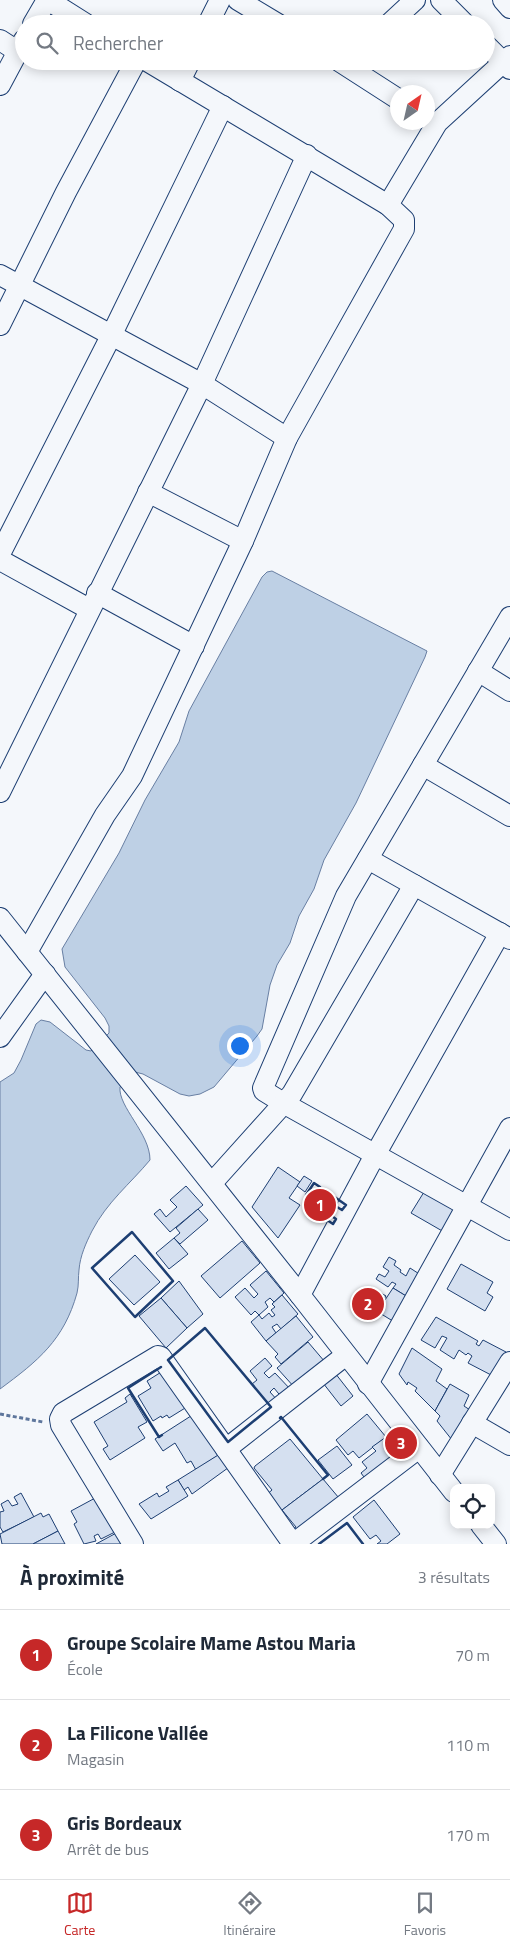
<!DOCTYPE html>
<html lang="fr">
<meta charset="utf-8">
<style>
:root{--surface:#fff;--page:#f6f6f7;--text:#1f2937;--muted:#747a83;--line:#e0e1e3;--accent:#c62828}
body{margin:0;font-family:"Titillium Web",sans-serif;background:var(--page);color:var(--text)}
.controls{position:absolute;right:15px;bottom:15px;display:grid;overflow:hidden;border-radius:10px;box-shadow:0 2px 12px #0003}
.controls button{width:45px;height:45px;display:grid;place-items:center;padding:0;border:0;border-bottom:1px solid var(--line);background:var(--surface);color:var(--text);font:25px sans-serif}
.compass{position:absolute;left:390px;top:85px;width:45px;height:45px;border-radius:50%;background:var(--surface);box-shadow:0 2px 12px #0003;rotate:34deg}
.you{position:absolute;left:239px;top:1045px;width:18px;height:18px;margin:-12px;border:4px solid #fff;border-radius:50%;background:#1a73e8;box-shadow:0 0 0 8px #1a73e833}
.badge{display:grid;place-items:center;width:32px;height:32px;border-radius:50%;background:var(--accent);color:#fff;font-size:16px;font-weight:700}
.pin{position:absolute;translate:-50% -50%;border:2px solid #fff;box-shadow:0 1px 5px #0006}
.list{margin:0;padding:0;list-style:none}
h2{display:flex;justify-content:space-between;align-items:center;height:65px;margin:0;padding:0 20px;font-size:21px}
h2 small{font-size:16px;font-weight:400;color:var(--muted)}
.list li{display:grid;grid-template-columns:32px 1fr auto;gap:15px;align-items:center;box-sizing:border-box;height:90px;padding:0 20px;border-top:1px solid var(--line)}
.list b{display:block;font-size:19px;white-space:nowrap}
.list p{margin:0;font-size:16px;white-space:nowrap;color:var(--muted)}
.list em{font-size:16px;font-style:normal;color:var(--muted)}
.icon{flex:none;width:28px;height:28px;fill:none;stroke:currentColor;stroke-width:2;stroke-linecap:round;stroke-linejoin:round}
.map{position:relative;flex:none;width:510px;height:1544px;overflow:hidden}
.search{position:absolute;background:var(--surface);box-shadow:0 2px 12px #0003;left:15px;right:15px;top:15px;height:55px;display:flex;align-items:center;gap:12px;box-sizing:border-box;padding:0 18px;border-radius:28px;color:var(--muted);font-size:19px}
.sheet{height:335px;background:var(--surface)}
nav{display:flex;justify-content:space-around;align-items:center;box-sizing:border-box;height:70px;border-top:1px solid var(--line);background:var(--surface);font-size:14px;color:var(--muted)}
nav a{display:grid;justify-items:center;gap:2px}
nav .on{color:var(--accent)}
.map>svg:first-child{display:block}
</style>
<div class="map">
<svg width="510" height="1544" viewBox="0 0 510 1544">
<rect width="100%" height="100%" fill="#f4f7fb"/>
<path fill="#bed0e5" stroke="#687fa3" d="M 272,571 L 427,651 L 425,657 L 356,803 L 324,860 L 314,889 L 299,916 L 290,943 L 277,965 L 270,985 L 262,1029 L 257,1036 L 214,1087 L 200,1094 L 189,1096 L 180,1094 L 143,1074 L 135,1072 L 120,1087 C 118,1107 150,1133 150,1160 C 130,1184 107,1202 92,1231 C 86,1243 80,1256 79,1270 C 78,1277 79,1285 77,1293 C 64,1340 38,1361 0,1389 L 0,1082 L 14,1073 L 21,1060 L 36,1024 L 41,1020 L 50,1022 L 86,1050 L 91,1051 L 109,1033 L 109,1026 L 105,1018 L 65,967 L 62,949 L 119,853 L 145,800 L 179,742 L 189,711 L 262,577 L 267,572 Z"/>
<g fill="#d5e0f0" stroke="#1d3f73">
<path d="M 278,1167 L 300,1182 L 289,1198 L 300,1205 L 278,1238 L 252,1207 Z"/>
<path d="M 304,1176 L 312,1181 L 305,1192 L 297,1186 Z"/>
<path d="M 186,1186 L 203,1205 L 170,1232 L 154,1214 L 160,1209 L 166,1217 L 177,1207 L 170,1200 Z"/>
<path d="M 424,1192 L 457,1211 L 444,1232 L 411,1213 Z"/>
<path d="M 198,1209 L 208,1220 L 180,1244 L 174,1238 L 180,1233 L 176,1228 Z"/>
<path d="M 174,1238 L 188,1254 L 169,1269 L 156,1253 Z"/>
<path d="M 242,1241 L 260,1263 L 220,1298 L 201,1276 Z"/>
<path d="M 135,1255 L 160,1282 L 134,1305 L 109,1279 Z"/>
<path d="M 389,1257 L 396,1261 L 394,1265 L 401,1270 L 400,1272 L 406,1276 L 410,1268 L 424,1277 L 411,1299 L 393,1288 L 396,1284 L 392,1282 L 388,1287 L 376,1279 L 379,1274 L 385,1277 L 389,1271 L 383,1267 Z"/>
<path d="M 461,1264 L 493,1282 L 487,1293 L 493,1297 L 485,1311 L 447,1289 Z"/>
<path d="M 266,1271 L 284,1293 L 274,1302 L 270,1298 L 265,1302 L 268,1307 L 259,1315 L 255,1311 L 251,1315 L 235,1297 L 245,1288 L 254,1298 L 258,1294 L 250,1285 Z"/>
<path d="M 179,1281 L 203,1314 L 187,1328 L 161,1298 Z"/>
<path d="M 371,1287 L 386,1296 L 384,1299 L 385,1300 L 393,1288 L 411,1299 L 396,1323 L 378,1312 L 382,1306 L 378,1303 L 373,1310 L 361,1302 L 365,1298 L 370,1302 L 373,1297 L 367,1293 Z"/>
<path d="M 282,1295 L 298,1314 L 281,1329 L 277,1324 L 272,1327 L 276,1333 L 266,1341 L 251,1322 L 259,1315 L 262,1319 L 269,1313 L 272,1317 L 275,1315 L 271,1310 L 275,1307 L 272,1304 Z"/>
<path d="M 161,1298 L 187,1328 L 166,1348 L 139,1316 Z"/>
<path d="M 296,1316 L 313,1337 L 281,1364 L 275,1357 L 278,1354 L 266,1341 Z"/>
<path d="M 436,1317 L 478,1341 L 476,1344 L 479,1346 L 483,1340 L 506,1352 L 493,1376 L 468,1363 L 472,1356 L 468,1353 L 466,1355 L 459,1350 L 454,1359 L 440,1350 L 447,1338 L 442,1336 L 435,1348 L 421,1340 Z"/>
<path d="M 308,1342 L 325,1362 L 295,1388 L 277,1368 Z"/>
<path d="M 412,1348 L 442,1369 L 436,1381 L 447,1389 L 435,1411 L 415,1391 L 417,1388 L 408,1382 L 407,1385 L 399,1374 Z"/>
<path d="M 265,1358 L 272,1366 L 264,1373 L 269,1378 L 275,1373 L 292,1391 L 283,1399 L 274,1388 L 270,1392 L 278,1401 L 271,1407 L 252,1384 L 257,1380 L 250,1371 Z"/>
<path d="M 166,1369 L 190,1405 L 169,1418 L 167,1415 L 162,1418 L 161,1416 L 153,1421 L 138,1396 L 151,1388 L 147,1381 Z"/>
<path d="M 335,1373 L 353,1396 L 341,1406 L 323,1383 Z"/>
<path d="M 450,1384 L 469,1395 L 464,1406 L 473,1412 L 456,1445 L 437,1421 L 440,1416 L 435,1411 Z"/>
<path d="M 130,1394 L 147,1422 L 138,1427 L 145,1438 L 110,1460 L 103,1449 L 108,1446 L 94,1422 L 127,1402 L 125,1398 Z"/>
<path d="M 194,1414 L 220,1454 L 196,1470 L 191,1461 L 187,1463 L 175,1443 L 163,1451 L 155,1439 Z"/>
<path d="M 367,1414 L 386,1437 L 359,1458 L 353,1451 L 348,1455 L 336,1440 Z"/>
<path d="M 386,1437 L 399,1453 L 370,1485 L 361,1473 L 367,1468 L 362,1462 L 376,1451 L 372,1447 Z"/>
<path d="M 290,1439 L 323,1479 L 278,1513 L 265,1496 L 272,1490 L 254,1468 L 255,1466 Z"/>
<path d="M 337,1446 L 352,1465 L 333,1479 L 318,1460 Z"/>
<path d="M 223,1452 L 232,1465 L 192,1494 L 188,1487 L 184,1490 L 178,1480 Z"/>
<path d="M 323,1479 L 344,1504 L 297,1540 L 291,1530 L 296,1527 L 282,1510 Z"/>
<path d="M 178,1480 L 188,1496 L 151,1519 L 139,1504 L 157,1493 L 159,1497 L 169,1491 L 166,1487 Z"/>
<path d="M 21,1493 L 34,1517 L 3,1532 L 0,1527 L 0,1512 L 4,1511 L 1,1504 L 8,1500 L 12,1506 L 18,1504 L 14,1497 Z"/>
<path d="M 97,1497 L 115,1532 L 101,1539 L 98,1534 L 94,1536 L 96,1541 L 84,1544 L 74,1524 L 77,1522 L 71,1511 Z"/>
<path d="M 374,1500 L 400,1534 L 387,1544 L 377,1544 L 381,1541 L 376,1535 L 370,1539 L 353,1517 Z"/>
<path d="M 41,1513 L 43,1517 L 49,1514 L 58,1531 L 33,1544 L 2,1544 L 0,1534 Z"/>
<path d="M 58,1531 L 65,1544 L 33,1544 Z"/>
<path d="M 120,1531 L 126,1544 L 96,1544 Z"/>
</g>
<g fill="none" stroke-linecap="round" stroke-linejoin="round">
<g stroke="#1d3f73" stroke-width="22">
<g id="minor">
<path d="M 48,0 L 86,24"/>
<path d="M 238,0 L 278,24"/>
<path d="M 441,0 L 465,24"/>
<path d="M 503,0 L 510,8"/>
<path d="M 33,24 L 47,0"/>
<path d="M 208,24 L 220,0"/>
<path d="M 389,24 L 415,0"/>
<path d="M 0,40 L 17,51"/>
<path d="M 486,45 L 510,69"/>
<path d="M 339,61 L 398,99"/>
<path d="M 180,81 L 190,61"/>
<path d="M 0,85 L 24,40"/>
<path d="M 388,205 L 437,123 L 510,56"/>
<path d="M 0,275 L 202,384 L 287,438"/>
<path d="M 0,325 L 66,192 L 136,61"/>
<path d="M 148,492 L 243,541"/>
<path d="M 0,554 L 111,336 L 223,106"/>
<path d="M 0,560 L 89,609"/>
<path d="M 97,593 L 194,646"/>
<path d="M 510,617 L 346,896 L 263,1088 L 264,1091 L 285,1104 L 510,1230"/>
<path d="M 478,671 L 510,691"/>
<path d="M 423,765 L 510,816"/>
<path d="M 0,792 L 202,384 L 307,155"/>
<path d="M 368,859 L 510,939"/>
<path d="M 0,918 L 300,1295 L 454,1492"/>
<path d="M 27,952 L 105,815 L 132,776 L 243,541 L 287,438 L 404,229 L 404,220 L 388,205 L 147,61"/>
<path d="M 0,1037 L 45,974"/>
<path d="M 212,1183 L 292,1094 L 414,885"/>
<path d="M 300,1295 L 375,1155 L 500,933"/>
<path d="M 368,1384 L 510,1128"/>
<path d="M 472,1423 L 510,1445"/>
<path d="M 226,1449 L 346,1355"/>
<path d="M 440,1475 L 510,1362"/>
<path d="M 481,1525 L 496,1544"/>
<path d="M 133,1544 L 61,1425 L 60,1419 L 63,1413 L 158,1356 L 161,1357 L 293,1544"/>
<path d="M 293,1544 L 419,1448"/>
</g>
</g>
<path stroke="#5e769c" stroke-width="3" stroke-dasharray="4 2.5" stroke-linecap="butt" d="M 0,1414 L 43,1422"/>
<use href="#minor" stroke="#f4f7fb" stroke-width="20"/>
<g stroke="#1d3f73" stroke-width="2.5">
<path d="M 314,1183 L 320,1187 L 315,1195 L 321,1199 L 326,1191 L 346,1205 L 342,1210 L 332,1204 L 326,1212 L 336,1219 L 333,1224 L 305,1205 L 310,1198 L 306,1195 Z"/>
<path d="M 132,1232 L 173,1281 L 135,1317 L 92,1268 Z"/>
<path d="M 205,1328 L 271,1407 L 228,1442 L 168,1360 Z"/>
<path d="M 161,1367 L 128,1388 L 159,1437 L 162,1435"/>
<path d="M 280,1418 L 281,1417 L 328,1475 L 323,1479"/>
<path d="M 319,1544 L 347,1523 L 363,1544"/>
</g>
</g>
</svg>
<div class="controls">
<button><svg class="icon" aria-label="locate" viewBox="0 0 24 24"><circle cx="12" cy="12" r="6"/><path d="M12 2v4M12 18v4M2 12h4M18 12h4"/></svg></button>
</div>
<svg class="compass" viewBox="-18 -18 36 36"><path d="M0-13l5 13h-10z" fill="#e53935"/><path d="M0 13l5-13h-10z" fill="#747a83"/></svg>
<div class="you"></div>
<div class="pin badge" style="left:320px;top:1205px">1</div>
<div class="pin badge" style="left:368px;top:1304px">2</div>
<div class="pin badge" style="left:401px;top:1443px">3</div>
<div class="search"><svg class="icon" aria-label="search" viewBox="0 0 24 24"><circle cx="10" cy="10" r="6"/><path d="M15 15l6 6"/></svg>Rechercher</div>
</div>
<section class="sheet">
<h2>À proximité<small>3 résultats</small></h2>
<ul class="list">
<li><span class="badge">1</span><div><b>Groupe Scolaire Mame Astou Maria</b><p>École</p></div><em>70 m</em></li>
<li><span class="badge">2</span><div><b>La Filicone Vallée</b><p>Magasin</p></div><em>110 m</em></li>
<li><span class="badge">3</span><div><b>Gris Bordeaux</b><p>Arrêt de bus</p></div><em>170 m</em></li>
</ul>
</section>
<nav>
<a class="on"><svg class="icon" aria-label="map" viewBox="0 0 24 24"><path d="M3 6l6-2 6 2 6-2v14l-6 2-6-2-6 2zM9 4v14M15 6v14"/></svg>Carte</a>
<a><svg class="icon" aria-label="directions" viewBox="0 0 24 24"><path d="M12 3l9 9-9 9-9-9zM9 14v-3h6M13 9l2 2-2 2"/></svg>Itinéraire</a>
<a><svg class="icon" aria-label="saved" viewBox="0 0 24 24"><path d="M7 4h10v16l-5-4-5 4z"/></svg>Favoris</a>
</nav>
